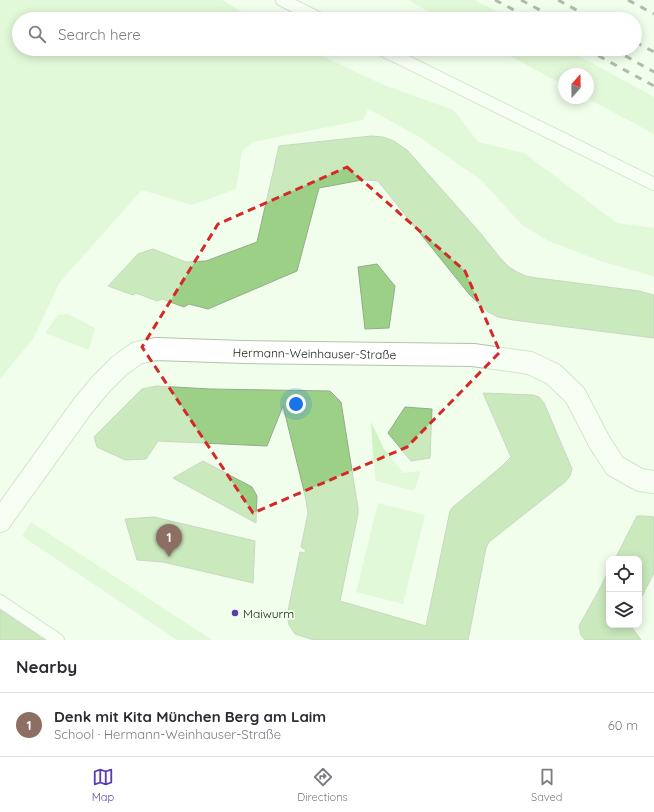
<!DOCTYPE html>
<meta charset="utf-8">
<style>
:root{--surface:#fff;--page:#f7f7f7;--text:#2b2b33;--muted:#7c7c81;--line:#e1e1e2;--accent:#573cb4}
body{margin:0;font-family:Quicksand,sans-serif;background:var(--page);color:var(--text)}
.controls{position:absolute;right:12px;bottom:12px;display:grid;overflow:hidden;border-radius:8px;box-shadow:0 2px 10px #0003}
.controls button{width:36px;height:36px;display:grid;place-items:center;padding:0;border:0;border-bottom:1px solid var(--line);background:var(--surface);color:var(--text);font:20px sans-serif}
.compass{position:absolute;left:558px;top:68px;width:36px;height:36px;border-radius:50%;background:var(--surface);box-shadow:0 2px 10px #0003;rotate:20deg}
.you{position:absolute;left:296px;top:404px;width:14px;height:14px;margin:-10px;border:3px solid #fff;border-radius:50%;background:#1a73e8;box-shadow:0 0 0 6px #1a73e833}
.badge{display:grid;place-items:center;width:26px;height:26px;border-radius:50%;background:var(--accent);color:#fff;font-size:13px;font-weight:700}
.pin{position:absolute;translate:-50% -33px;filter:drop-shadow(0 1px 2px #0008)}
.pin::after{content:'';position:absolute;top:21px;width:14px;height:12px;background:inherit;clip-path:polygon(0 0,100% 0,50% 100%)}
.list{margin:0;padding:0;list-style:none}
h2{display:flex;justify-content:space-between;align-items:center;height:52px;margin:0;padding:0 16px;font-size:17px}
h2 small{font-size:13px;font-weight:400;color:var(--muted)}
.list li{display:grid;grid-template-columns:26px 1fr auto;gap:12px;align-items:center;box-sizing:border-box;height:64px;padding:0 16px;border-top:1px solid var(--line)}
.list b{display:block;font-size:15px;white-space:nowrap}
.list p{margin:0;font-size:13px;white-space:nowrap;color:var(--muted)}
.list em{font-size:13px;font-style:normal;color:var(--muted)}
.icon{flex:none;width:22px;height:22px;fill:none;stroke:currentColor;stroke-width:2;stroke-linecap:round;stroke-linejoin:round}
.map{position:relative;flex:none;width:654px;height:640px;overflow:hidden}
.search{position:absolute;background:var(--surface);box-shadow:0 2px 10px #0003;left:12px;right:12px;top:12px;height:44px;display:flex;align-items:center;gap:10px;box-sizing:border-box;padding:0 14px;border-radius:22px;color:var(--muted);font-size:15px}
.sheet{height:116px;background:var(--surface)}
nav{display:flex;justify-content:space-around;align-items:center;box-sizing:border-box;height:56px;border-top:1px solid var(--line);background:var(--surface);font-size:11px;color:var(--muted)}
nav a{display:grid;justify-items:center;gap:2px}
nav .on{color:var(--accent)}
.map>svg:first-child{display:block}
</style>
<div class="map">
<svg width="654" height="640" viewBox="0 0 654 640">
<rect width="100%" height="100%" fill="#f0feeb"/>
<g fill="#d0f3c3">
<path d="M 0,0 L 222,0 L 254,19 L 19,19 L 19,49 L 307,49 L 386,86 L 454,110 L 478,142 L 524,153 L 617,223 L 654,228 L 654,277 L 650,275 L 603,262 L 549,241 L 522,225 L 481,180 L 418,136 L 368,109 L 363,120 L 253,142 L 242,151 L 236,189 L 192,205 L 142,190 L 60,282 L 33,339 L 0,379 Z"/>
<path d="M 408,0 L 475,0 L 511,19 L 442,19 Z"/>
<path d="M 497,49 L 566,49 L 654,97 L 654,134 L 587,98 L 588,98 L 588,74 L 564,74 L 564,85 Z"/>
<path d="M 68,314 L 95,328 L 89,350 L 45,333 L 58,315 Z"/>
<path d="M 371,422 L 384,449 L 403,473 L 421,471 L 414,491 L 376,481 L 373,456 Z"/>
<path d="M 378,503 L 425,515 L 403,604 L 356,592 Z"/>
<path d="M 31,522 L 212,640 L 177,640 L 22,536 Z"/>
</g>
<g fill="#9bd086" stroke="#96ab8e">
<path d="M 371,136 L 383,137 L 394,141 L 408,151 L 482,235 L 501,259 L 509,267 L 517,272 L 526,276 L 537,278 L 639,291 L 654,295 L 654,338 L 513,320 L 498,317 L 488,312 L 469,294 L 378,181 L 368,180 L 362,180 L 319,188 L 297,271 L 208,309 L 189,304 L 184,307 L 162,299 L 157,301 L 136,293 L 133,295 L 108,286 L 138,254 L 153,249 L 186,262 L 206,261 L 257,242 L 279,146 Z"/>
<path d="M 377,264 L 395,286 L 389,328 L 365,329 L 358,267 Z"/>
<path d="M 157,386 L 210,389 L 330,391 L 341,402 L 358,508 L 358,514 L 340,601 L 426,626 L 450,511 L 453,507 L 501,467 L 511,457 L 483,393 L 533,395 L 539,397 L 544,403 L 572,469 L 570,476 L 565,482 L 489,542 L 486,548 L 468,640 L 314,640 L 295,634 L 289,625 L 287,616 L 300,552 L 304,553 L 306,550 L 301,547 L 308,513 L 307,506 L 304,491 L 283,406 L 267,446 L 158,441 L 146,459 L 125,460 L 97,447 L 94,437 L 142,389 Z"/>
<path d="M 405,407 L 432,409 L 430,458 L 411,461 L 388,433 Z"/>
<path d="M 203,461 L 252,487 L 257,496 L 256,523 L 173,478 Z"/>
<path d="M 637,516 L 643,516 L 654,517 L 654,573 L 639,602 L 639,559 L 615,559 Z"/>
<path d="M 154,517 L 255,541 L 253,583 L 163,562 L 137,560 L 125,519 Z"/>
<path d="M 609,570 L 609,625 L 630,625 L 641,640 L 585,640 L 581,635 L 579,626 L 598,592 Z"/>
<path d="M 0,610 L 45,640 L 0,640 Z"/>
</g>
<g fill="none" stroke-linecap="round" stroke-linejoin="round">
<g stroke="#b0c5a8" stroke-width="14">
<g id="lane">
<path d="M 282,0 L 320,19"/>
<path d="M 381,49 L 654,184"/>
<path d="M 0,601 L 58,640"/>
</g>
</g>
<g stroke="#b0c5a8" stroke-width="24">
<g id="street">
<path id="s1" d="M 0,521 L 82,407 L 101,384 L 119,366 L 137,353 L 156,349 L 243,352 L 473,355 L 530,363 L 553,374 L 575,395 L 600,443 L 615,466 L 640,480 L 654,482"/>
</g>
</g>
<use href="#lane" stroke="#fff" stroke-width="12"/>
<use href="#street" stroke="#fff" stroke-width="22"/>
<g stroke="#636c5f" stroke-width="3" stroke-dasharray="7 7" stroke-linecap="butt">
<path d="M 495,0 L 531,19"/>
<path d="M 521,0 L 557,19"/>
<path d="M 558,0 L 593,19"/>
<path d="M 628,0 L 654,14"/>
<path d="M 635,42 L 654,52"/>
<path d="M 586,49 L 654,86"/>
<path d="M 613,49 L 654,72"/>
</g>
</g>
<path d="M0 0H654V640H0ZM 347,167 L 465,271 L 500,352 L 407,447 L 253,513 L 142,347 L 218,224 Z" fill="#f0feeb" fill-opacity=".55" fill-rule="evenodd"/>
<path fill="none" stroke="#d62828" stroke-width="3" stroke-dasharray="8 5" stroke-linejoin="round" d="M 347,167 L 465,271 L 500,352 L 407,447 L 253,513 L 142,347 L 218,224 Z"/>
<circle fill="#573cb4" stroke="#f0feeb" stroke-width="1.5" cx="235" cy="613" r="4"/>
<g text-anchor="middle" dominant-baseline="central" stroke-width="3.5" stroke-linejoin="round" paint-order="stroke">
<g font-size="12" fill="#171e14" stroke="#f0feeb">
<text stroke="none"><textPath href="#s1" startOffset="396">Hermann-Weinhauser-Straße</textPath></text>
</g>
<g font-size="12" fill="#171e14" stroke="#f0feeb" text-anchor="start">
<text x="243" y="613">Maiwurm</text>
</g>
</g>
</svg>
<div class="controls">
<button><svg class="icon" aria-label="locate" viewBox="0 0 24 24"><circle cx="12" cy="12" r="6"/><path d="M12 2v4M12 18v4M2 12h4M18 12h4"/></svg></button>
<button><svg class="icon" aria-label="layers" viewBox="0 0 24 24"><path d="M12 4l9 5-9 5-9-5zM3 14l9 5 9-5"/></svg></button>
</div>
<svg class="compass" viewBox="-18 -18 36 36"><path d="M0-13l5 13h-10z" fill="#e53935"/><path d="M0 13l5-13h-10z" fill="#7c7c81"/></svg>
<div class="you"></div>
<div class="pin badge" style="left:169px;top:557px;background:#8d6e63">1</div>
<div class="search"><svg class="icon" aria-label="search" viewBox="0 0 24 24"><circle cx="10" cy="10" r="6"/><path d="M15 15l6 6"/></svg>Search here</div>
</div>
<section class="sheet">
<h2>Nearby<small></small></h2>
<ul class="list">
<li><span class="badge" style="background:#8d6e63">1</span><div><b>Denk mit Kita München Berg am Laim</b><p>School · Hermann-Weinhauser-Straße</p></div><em>60 m</em></li>
</ul>
</section>
<nav>
<a class="on"><svg class="icon" aria-label="map" viewBox="0 0 24 24"><path d="M3 6l6-2 6 2 6-2v14l-6 2-6-2-6 2zM9 4v14M15 6v14"/></svg>Map</a>
<a><svg class="icon" aria-label="directions" viewBox="0 0 24 24"><path d="M12 3l9 9-9 9-9-9zM9 14v-3h6M13 9l2 2-2 2"/></svg>Directions</a>
<a><svg class="icon" aria-label="saved" viewBox="0 0 24 24"><path d="M7 4h10v16l-5-4-5 4z"/></svg>Saved</a>
</nav>
